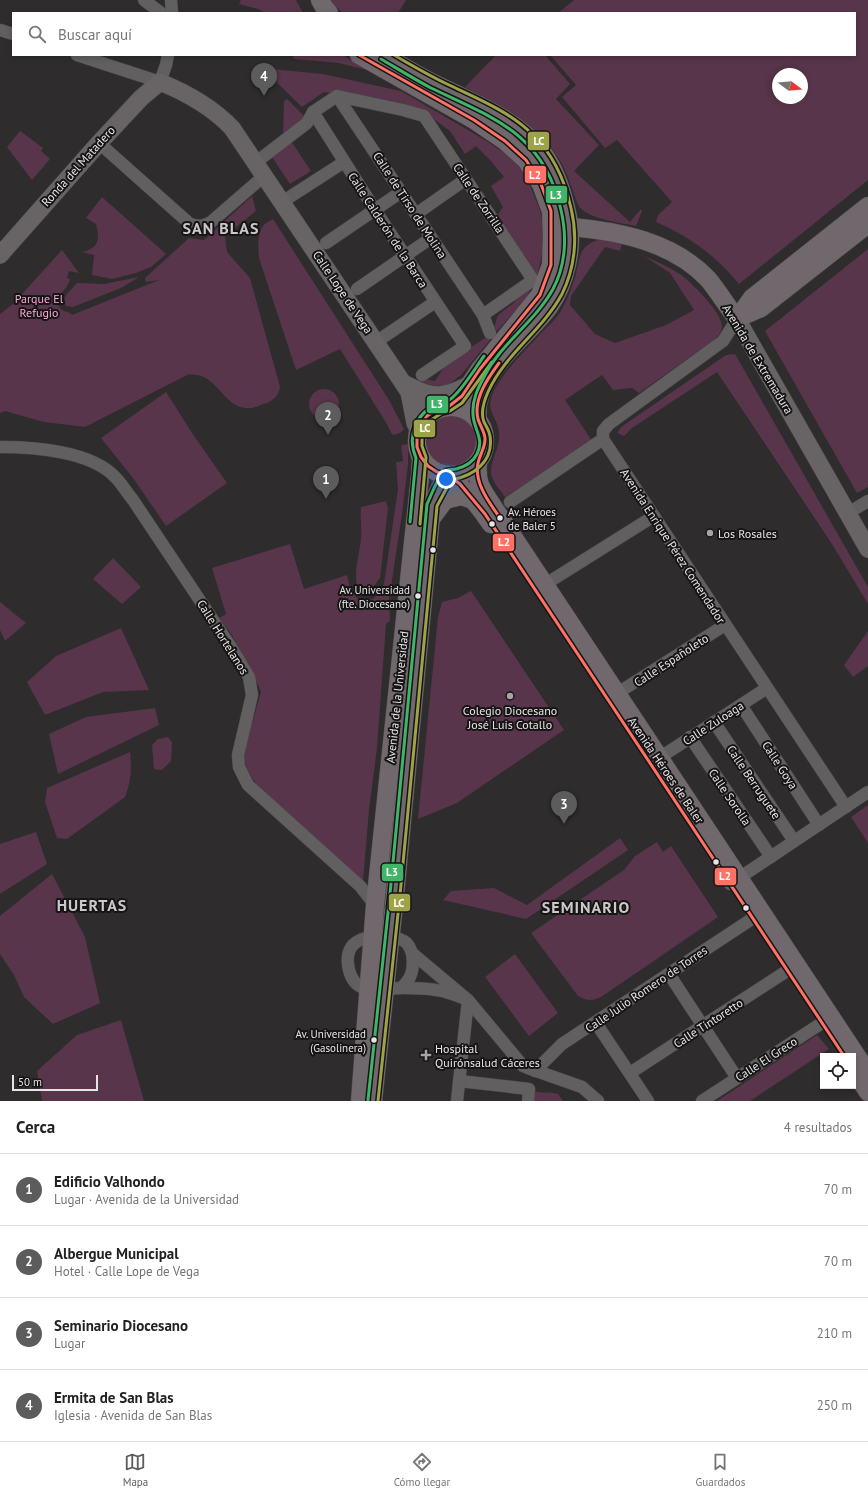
<!DOCTYPE html>
<html lang="es">
<meta charset="utf-8">
<style>
:root{--surface:#fff;--page:#f6f6f6;--text:#222;--muted:#767676;--line:#e0e0e0;--accent:#5d5c5d}
body{margin:0;font-family:"PT Sans",sans-serif;background:var(--page);color:var(--text)}
.controls{position:absolute;right:12px;bottom:12px;display:grid;overflow:hidden;border-radius:0px;box-shadow:0 2px 6px #0003}
.controls button{width:36px;height:36px;display:grid;place-items:center;padding:0;border:0;border-bottom:1px solid var(--line);background:var(--surface);color:var(--text);font:20px sans-serif}
.compass{position:absolute;left:772px;top:68px;width:36px;height:36px;border-radius:50%;background:var(--surface);box-shadow:0 2px 6px #0003;rotate:106deg}
.scale{position:absolute;left:12px;bottom:10px;width:86px;box-sizing:border-box;padding-left:4px;border:2px solid #e7e4e5;border-top:0;font-size:11px;line-height:14px;white-space:nowrap;color:#e7e4e5;-webkit-text-stroke:3px #161415;paint-order:stroke}
.you{position:absolute;left:446px;top:479px;width:14px;height:14px;margin:-10px;border:3px solid #fff;border-radius:50%;background:#1a73e8;box-shadow:0 0 0 6px #1a73e833}
.badge{display:grid;place-items:center;width:26px;height:26px;border-radius:50%;background:var(--accent);color:#fff;font-size:13px;font-weight:700}
.pin{position:absolute;translate:-50% -33px;filter:drop-shadow(0 1px 2px #0008)}
.pin::after{content:'';position:absolute;top:21px;width:14px;height:12px;background:inherit;clip-path:polygon(0 0,100% 0,50% 100%)}
.list{margin:0;padding:0;list-style:none}
h2{display:flex;justify-content:space-between;align-items:center;height:52px;margin:0;padding:0 16px;font-size:17px}
h2 small{font-size:13px;font-weight:400;color:var(--muted)}
.list li{display:grid;grid-template-columns:26px 1fr auto;gap:12px;align-items:center;box-sizing:border-box;height:72px;padding:0 16px;border-top:1px solid var(--line)}
.list b{display:block;font-size:15px;white-space:nowrap}
.list p{margin:0;font-size:13px;white-space:nowrap;color:var(--muted)}
.list em{font-size:13px;font-style:normal;color:var(--muted)}
.icon{flex:none;width:22px;height:22px;fill:none;stroke:currentColor;stroke-width:2;stroke-linecap:round;stroke-linejoin:round}
.map{position:relative;flex:none;width:868px;height:1101px;overflow:hidden}
.search{position:absolute;background:var(--surface);box-shadow:0 2px 6px #0003;left:12px;right:12px;top:12px;height:44px;display:flex;align-items:center;gap:10px;box-sizing:border-box;padding:0 14px;border-radius:0px;color:var(--muted);font-size:15px}
.sheet{height:340px;background:var(--surface)}
nav{display:flex;justify-content:space-around;align-items:center;box-sizing:border-box;height:56px;border-top:1px solid var(--line);background:var(--surface);font-size:11px;color:var(--muted)}
nav a{display:grid;justify-items:center;gap:2px}
nav .on{color:var(--accent)}
.map>svg:first-child{display:block}
</style>
<div class="map">
<svg width="868" height="1101" viewBox="0 0 868 1101">
<rect width="100%" height="100%" fill="#2e2c2d"/>
<g fill="#58354a" fill-rule="evenodd">
<path d="M 241,0 L 296,0 L 303,13 L 266,13 L 258,9 L 239,4 Z"/>
<path d="M 331,0 L 406,0 L 398,13 L 343,13 L 335,6 Z"/>
<path d="M 574,0 L 868,0 L 868,180 L 739,284 C 716,256 689,236 656,222 L 658,215 L 672,202 L 617,140 L 605,148 L 562,97 L 576,85 L 550,55 L 855,55 L 855,13 L 558,13 ZM 778,74 L 802,74 L 802,98 L 778,98 Z"/>
<path d="M 293,55 L 343,55 L 367,70 L 339,63 L 294,59 Z"/>
<path d="M 496,55 L 545,55 L 570,84 L 556,99 L 599,145 L 574,171 L 630,222 L 641,209 L 642,211 L 636,226 C 618,222 592,220 579,207 C 573,193 569,177 562,164 C 540,125 502,107 465,87 Z"/>
<path d="M 271,69 L 323,74 L 401,91 L 485,140 L 503,152 L 518,165 L 529,183 L 540,210 L 543,225 L 544,243 L 537,279 L 497,216 L 503,207 L 491,186 L 504,177 L 490,160 L 476,146 L 465,154 L 450,131 L 424,112 L 383,101 L 324,92 L 302,107 L 267,73 Z"/>
<path d="M 287,99 L 306,118 L 283,135 L 284,101 Z"/>
<path d="M 20,131 L 43,148 L 41,151 L 50,159 L 32,180 L 7,147 Z"/>
<path d="M 291,141 L 311,171 L 290,184 L 272,157 Z"/>
<path d="M 252,196 L 256,211 L 225,236 L 227,252 L 250,278 L 280,387 C 279,395 274,400 267,403 C 262,404 257,407 252,408 C 222,412 219,370 187,375 L 85,427 L 44,422 L 5,411 L 0,413 L 0,314 L 13,304 L 62,250 L 79,273 L 69,271 L 67,278 L 70,279 C 69,289 50,299 61,309 C 64,312 69,311 72,315 L 159,280 L 146,282 L 145,278 L 189,238 L 204,240 Z"/>
<path d="M 102,197 L 166,254 L 151,267 L 136,273 L 112,279 L 92,275 L 94,255 L 82,252 C 99,248 100,239 96,224 L 86,218 Z"/>
<path d="M 273,219 L 389,400 L 404,429 L 400,433 L 394,435 L 391,433 L 387,424 L 340,349 L 296,370 L 259,258 C 258,249 257,234 263,226 C 265,223 270,221 273,219 Z"/>
<path d="M 602,239 L 622,244 L 620,251 L 605,247 L 571,296 L 570,305 L 595,334 L 615,343 L 666,325 L 694,310 L 670,273 L 644,256 C 656,261 669,267 680,274 C 691,282 723,313 722,327 C 721,334 716,338 711,342 L 639,393 L 632,388 L 613,390 L 602,375 L 565,400 L 592,441 L 505,497 C 500,490 492,482 491,473 C 490,460 501,447 499,432 C 497,416 486,413 492,395 C 501,373 527,349 543,331 C 549,325 557,318 561,311 C 566,302 571,290 574,280 C 581,259 576,245 602,239 Z"/>
<path d="M 868,249 L 868,487 L 857,493 L 765,331 Z"/>
<path d="M 139,277 L 121,288 L 73,307 L 66,306 L 64,303 L 66,295 L 77,283 L 104,284 Z"/>
<path d="M 535,283 L 524,301 L 497,331 L 494,327 L 498,315 L 515,302 L 516,296 Z"/>
<path d="M 488,336 L 490,340 L 461,375 L 448,385 L 437,386 L 425,384 L 415,375 L 417,373 L 424,379 L 435,381 L 446,364 Z"/>
<path d="M 735,354 L 868,587 L 868,604 L 832,544 L 717,372 L 632,428 L 624,436 L 617,433 L 621,427 L 726,355 Z"/>
<circle cx="324" cy="404" r="15"/>
<path d="M 166,392 L 194,436 L 227,483 L 166,526 L 133,478 L 101,438 Z"/>
<circle cx="451" cy="441" r="26"/>
<path d="M 408,444 L 408,465 L 402,514 L 389,600 L 390,621 L 386,624 L 377,748 L 369,810 L 363,882 L 262,790 C 251,778 244,768 244,751 L 261,692 L 258,685 L 232,635 L 219,618 L 226,614 L 212,568 L 290,544 L 304,589 L 347,575 C 349,582 350,591 355,596 C 357,598 360,600 363,600 C 375,602 379,593 384,584 L 398,489 L 396,462 L 403,461 L 401,445 Z"/>
<path d="M 386,501 L 388,508 L 380,578 L 369,592 L 362,591 L 357,587 C 354,570 359,556 361,539 C 362,529 360,518 361,507 Z"/>
<path d="M 113,558 L 141,587 L 122,604 L 93,579 Z"/>
<path d="M 471,591 L 564,730 L 457,803 L 418,819 L 438,617 L 442,602 L 458,598 Z"/>
<path d="M 0,602 L 26,623 L 5,641 L 0,630 Z"/>
<path d="M 121,628 L 149,690 L 103,692 L 45,715 L 27,682 L 56,656 Z"/>
<path d="M 868,631 L 868,666 L 853,677 L 844,665 Z"/>
<path d="M 155,708 L 159,725 L 58,774 L 49,734 L 86,717 Z"/>
<path d="M 168,737 L 172,742 L 171,761 L 162,770 L 154,769 L 152,745 L 158,739 Z"/>
<path d="M 130,752 C 132,768 131,782 125,797 L 67,839 L 57,838 L 45,802 L 47,788 Z"/>
<path d="M 868,805 L 868,843 L 851,817 Z"/>
<path d="M 36,832 L 47,864 L 0,894 L 0,844 Z"/>
<path d="M 620,838 L 628,850 L 526,919 L 443,900 L 451,891 L 494,888 L 527,905 Z"/>
<path d="M 657,842 L 663,852 L 671,846 L 718,917 L 601,997 C 592,1001 587,1001 578,996 L 531,933 L 624,870 L 635,856 Z"/>
<path d="M 52,874 L 85,937 L 100,1003 L 53,1024 L 24,997 L 14,975 L 0,954 L 0,916 Z"/>
<path d="M 515,954 L 558,1013 L 529,1036 L 485,977 Z"/>
<path d="M 121,1020 L 144,1101 L 42,1101 L 37,1071 L 77,1035 Z"/>
<path d="M 817,1035 L 829,1049 L 750,1101 L 717,1101 Z"/>
<path d="M 534,1091 C 542,1094 549,1091 558,1094 L 563,1101 L 533,1101 Z"/>
</g>
<g fill="none" stroke-linecap="round" stroke-linejoin="round">
<g stroke="#4d4a4b" stroke-width="13">
<g id="street">
<path d="M 144,0 L 161,13"/>
<path d="M 171,0 L 172,13"/>
<path d="M 0,30 L 13,34"/>
<path d="M 77,55 L 160,82 L 166,65 L 168,55"/>
<path d="M 337,96 L 483,315 L 490,333"/>
<path d="M 313,112 L 375,210 L 465,346 L 422,375"/>
<path d="M 99,143 L 190,224 C 199,227 203,226 211,222 L 264,176"/>
<path d="M 255,163 L 307,123 L 313,112 L 337,96 L 403,110 L 424,116 L 533,280 L 483,315"/>
<path d="M 282,202 L 344,162"/>
<path d="M 416,214 L 466,179"/>
<path d="M 326,243 L 401,192"/>
<path d="M 357,289 L 431,238"/>
<path d="M 737,319 L 723,341 L 609,424 L 603,431 L 603,439 L 846,807"/>
<path d="M 376,342 L 435,302"/>
<path d="M 0,447 C 34,447 92,451 116,478 C 122,484 127,493 133,500 L 231,647 L 249,677 L 252,695 L 238,755 L 239,767 L 248,785 L 360,886 L 375,905"/>
<path d="M 510,502 L 603,439"/>
<path d="M 848,513 L 868,501"/>
<path d="M 544,585 L 654,516"/>
<path d="M 616,694 L 725,625"/>
<path d="M 741,705 L 819,825"/>
<path d="M 714,722 L 794,841"/>
<path d="M 690,737 L 771,857"/>
<path d="M 659,758 L 767,688"/>
<path d="M 730,884 L 868,792"/>
<path d="M 669,974 L 737,1078"/>
<path d="M 401,988 C 413,978 414,967 412,953"/>
<path d="M 468,1000 C 458,996 447,991 436,990 C 425,988 413,988 403,988 C 382,988 356,998 349,970 C 347,962 347,953 352,946 C 362,934 390,934 404,941 C 408,943 410,948 412,953 L 468,1000 L 523,1066 L 528,1068 L 582,1087 L 598,1101"/>
<path d="M 596,1023 L 648,1101"/>
<path d="M 535,1071 L 562,1044 L 761,913"/>
<path d="M 630,1073 L 796,965"/>
<path d="M 459,1081 L 529,1089 L 528,1101"/>
<path d="M 457,1101 L 468,1000"/>
<path d="M 702,1101 L 831,1017"/>
</g>
</g>
<g stroke="#4d4a4b" stroke-width="18">
<g id="secondary">
<path d="M 0,255 L 99,143 L 141,98 L 160,82 C 187,93 212,107 232,128 L 409,392 L 415,423 L 419,430"/>
<path d="M 737,319 L 868,549"/>
<path d="M 403,383 C 415,389 431,398 445,394 C 453,393 461,388 469,385"/>
<path d="M 409,392 C 419,400 427,407 440,408"/>
</g>
</g>
<g stroke="#4d4a4b" stroke-width="19">
<g id="primary">
<path d="M 320,0 L 324,7 L 329,13"/>
<path d="M 359,55 L 474,120 L 505,141 L 526,160 L 541,184 L 551,211 L 552,236 L 551,265 L 540,295 L 480,369 L 462,396 L 448,407"/>
<path d="M 384,55 C 399,64 415,74 431,82 C 467,100 509,115 537,146 C 555,165 563,192 568,217 C 574,246 566,283 549,307 C 527,337 485,365 478,404 C 477,409 478,414 477,419"/>
<path d="M 570,227 C 619,231 673,242 708,279 C 718,291 727,306 737,319"/>
<path d="M 738,318 L 761,308 L 868,224"/>
<path d="M 737,319 L 752,298 L 868,206"/>
<circle cx="451" cy="441" r="34"/>
<path d="M 478,462 C 476,485 482,489 494,508 L 868,1073"/>
<path d="M 448,475 C 465,489 479,506 491,524"/>
<path d="M 433,516 L 445,500 L 461,496 L 473,500"/>
<path d="M 853,1069 L 868,1092"/>
<path d="M 360,1101 L 375,905 L 420,476 L 421,457"/>
<path d="M 373,1101 L 395,895 L 432,505 L 441,486 L 448,475"/>
</g>
</g>
<use href="#street" stroke="#615f60" stroke-width="12"/>
<use href="#secondary" stroke="#686466" stroke-width="17"/>
<use href="#primary" stroke="#70686d" stroke-width="18"/>
<g stroke="#161415" stroke-width="6">
<g id="bus-1">
<path d="M 359,55 L 474,120 L 505,141 L 526,160 L 541,184 L 551,211 L 551,265 L 540,295 L 480,369 L 462,396 L 448,407 L 440,408 L 427,416 L 421,425 L 417,436 L 417,447 L 421,457 L 428,466 L 437,472 L 448,475 L 460,484 L 485,514 L 844,1056"/>
<path d="M 499,363 C 488,378 473,399 478,419 C 480,426 485,432 485,439 C 485,448 480,454 478,463 C 474,483 489,502 500,518"/>
</g>
</g>
<g stroke="#161415" stroke-width="6">
<g id="bus-2">
<path d="M 420,524 L 426,457 L 422,446 L 422,437 L 425,427 L 431,420 L 442,413 L 450,411 L 462,403 L 492,362"/>
<path d="M 378,1101 L 400,895 L 437,506 L 451,480 C 474,476 494,461 490,436 C 489,430 486,426 484,422 C 480,412 484,401 488,392 C 505,354 542,331 562,294 C 575,268 578,237 571,208 C 565,181 553,154 532,134 C 509,111 476,98 447,84 C 428,75 411,65 394,55"/>
</g>
</g>
<g stroke="#161415" stroke-width="6">
<g id="bus-3">
<path d="M 410,522 L 416,458 C 407,437 415,413 438,404 C 444,401 449,402 454,396 C 464,387 476,367 484,356"/>
<path d="M 368,1100 L 390,894 L 427,504 C 432,494 436,480 444,472 C 447,469 452,470 456,469 C 464,467 473,462 477,454 C 485,439 473,428 473,414 C 472,400 478,388 484,377 C 501,343 535,322 553,289 C 566,265 567,236 561,210 C 544,134 494,118 431,88 C 414,79 398,69 381,59"/>
</g>
</g>
<use href="#bus-1" stroke="#fe7266" stroke-width="3"/>
<use href="#bus-2" stroke="#9fa347" stroke-width="3"/>
<use href="#bus-3" stroke="#40b468" stroke-width="3"/>
</g>
<g fill="#e7e4e5" stroke="#161415" stroke-width="1.5">
<circle cx="500" cy="518" r="3.5"/>
<circle cx="492" cy="524" r="3.5"/>
<circle cx="433" cy="550" r="3.5"/>
<circle cx="418" cy="596" r="3.5"/>
<circle cx="716" cy="862" r="3.5"/>
<circle cx="746" cy="908" r="3.5"/>
<circle cx="374" cy="1040" r="3.5"/>
</g>
<g fill="#a6a4a5" stroke="#161415" stroke-width="1.5">
<circle cx="710" cy="533" r="4"/>
<circle cx="510" cy="696" r="4"/>
<path d="M424 1049h4v4h4v4h-4v4h-4v-4h-4v-4h4z"/>
</g>
<g text-anchor="middle" dominant-baseline="central" stroke-width="4" stroke-linejoin="round" paint-order="stroke">
<g font-size="11" fill="#e7e4e5" stroke="#161415" text-anchor="end">
<text x="508" y="512" text-anchor="start">Av. Héroes<tspan x="508" dy="14">de Baler 5</tspan></text>
<text x="410" y="590">Av. Universidad<tspan x="410" dy="14">(fte. Diocesano)</tspan></text>
<text x="366" y="1034">Av. Universidad<tspan x="366" dy="14">(Gasolinera)</tspan></text>
</g>
<g font-size="12" fill="#e7e4e5" stroke="#161415">
<text transform="translate(78 166) rotate(-48)">Ronda del Matadero</text>
<text transform="translate(479 198) rotate(56)">Calle de Zorrilla</text>
<text transform="translate(410 205) rotate(57)">Calle de Tirso de Molina</text>
<text transform="translate(388 230) rotate(57)">Calle Calderón de la Barca</text>
<text transform="translate(343 292) rotate(56)">Calle Lope de Vega</text>
<text transform="translate(758 359) rotate(59)">Avenida de Extremadura</text>
<text transform="translate(673 546) rotate(57)">Avenida Enrique Pérez Comendador</text>
<text transform="translate(223 637) rotate(58)">Calle Hortelanos</text>
<text transform="translate(671 660) rotate(-33)">Calle Españoleto</text>
<text transform="translate(397 697) rotate(-84)">Avenida de la Universidad</text>
<text transform="translate(713 723) rotate(-33)">Calle Zuloaga</text>
<text transform="translate(780 765) rotate(57)">Calle Goya</text>
<text transform="translate(666 770) rotate(56)">Avenida Héroes de Baler</text>
<text transform="translate(754 782) rotate(56)">Calle Berruguete</text>
<text transform="translate(730 797) rotate(56)">Calle Sorolla</text>
<text transform="translate(646 989) rotate(-34)">Calle Julio Romero de Torres</text>
<text transform="translate(708 1023) rotate(-33)">Calle Tintoretto</text>
<text transform="translate(766 1059) rotate(-33)">Calle El Greco</text>
</g>
<g font-size="12" fill="#f8a9d8" stroke="#161415">
<text x="39" y="298">Parque El<tspan x="39" dy="14">Refugio</tspan></text>
</g>
<g font-size="12" fill="#e7e4e5" stroke="#161415" text-anchor="start">
<text x="718" y="533">Los Rosales</text>
<text x="510" y="710" text-anchor="middle">Colegio Diocesano<tspan x="510" dy="14">José Luis Cotallo</tspan></text>
<text x="435" y="1048">Hospital<tspan x="435" dy="14">Quirónsalud Cáceres</tspan></text>
</g>
<g font-size="16" font-weight="bold" letter-spacing="1" fill="#ccc7c9" stroke="#161415">
<text x="221" y="228">SAN BLAS</text>
<text x="92" y="905">HUERTAS</text>
<text x="586" y="907">SEMINARIO</text>
</g>
</g>
<g stroke="#161415" stroke-width="1.5">
<rect x="527" y="131" width="23" height="20" rx="4" fill="#9fa347"/>
<rect x="524" y="165" width="23" height="19" rx="4" fill="#fe7266"/>
<rect x="545" y="185" width="23" height="19" rx="4" fill="#40b468"/>
<rect x="426" y="395" width="23" height="19" rx="4" fill="#40b468"/>
<rect x="413" y="419" width="23" height="19" rx="4" fill="#9fa347"/>
<rect x="492" y="533" width="23" height="19" rx="4" fill="#fe7266"/>
<rect x="381" y="863" width="23" height="19" rx="4" fill="#40b468"/>
<rect x="714" y="867" width="23" height="19" rx="4" fill="#fe7266"/>
<rect x="388" y="893" width="23" height="19" rx="4" fill="#9fa347"/>
</g>
<g font-size="11" text-anchor="middle" font-weight="bold" fill="#fff">
<text x="539" y="145">LC</text>
<text x="535" y="179">L2</text>
<text x="556" y="199">L3</text>
<text x="437" y="408">L3</text>
<text x="425" y="432">LC</text>
<text x="504" y="546">L2</text>
<text x="392" y="876">L3</text>
<text x="725" y="880">L2</text>
<text x="399" y="907">LC</text>
</g>
</svg>
<div class="controls">
<button><svg class="icon" aria-label="locate" viewBox="0 0 24 24"><circle cx="12" cy="12" r="6"/><path d="M12 2v4M12 18v4M2 12h4M18 12h4"/></svg></button>
</div>
<svg class="compass" viewBox="-18 -18 36 36"><path d="M0-13l5 13h-10z" fill="#e53935"/><path d="M0 13l5-13h-10z" fill="#767676"/></svg>
<div class="scale">50 m</div>
<div class="you"></div>
<div class="pin badge" style="left:326px;top:499px">1</div>
<div class="pin badge" style="left:328px;top:435px">2</div>
<div class="pin badge" style="left:564px;top:824px">3</div>
<div class="pin badge" style="left:264px;top:96px">4</div>
<div class="search"><svg class="icon" aria-label="search" viewBox="0 0 24 24"><circle cx="10" cy="10" r="6"/><path d="M15 15l6 6"/></svg>Buscar aquí</div>
</div>
<section class="sheet">
<h2>Cerca<small>4 resultados</small></h2>
<ul class="list">
<li><span class="badge">1</span><div><b>Edificio Valhondo</b><p>Lugar · Avenida de la Universidad</p></div><em>70 m</em></li>
<li><span class="badge">2</span><div><b>Albergue Municipal</b><p>Hotel · Calle Lope de Vega</p></div><em>70 m</em></li>
<li><span class="badge">3</span><div><b>Seminario Diocesano</b><p>Lugar</p></div><em>210 m</em></li>
<li><span class="badge">4</span><div><b>Ermita de San Blas</b><p>Iglesia · Avenida de San Blas</p></div><em>250 m</em></li>
</ul>
</section>
<nav>
<a class="on"><svg class="icon" aria-label="map" viewBox="0 0 24 24"><path d="M3 6l6-2 6 2 6-2v14l-6 2-6-2-6 2zM9 4v14M15 6v14"/></svg>Mapa</a>
<a><svg class="icon" aria-label="directions" viewBox="0 0 24 24"><path d="M12 3l9 9-9 9-9-9zM9 14v-3h6M13 9l2 2-2 2"/></svg>Cómo llegar</a>
<a><svg class="icon" aria-label="saved" viewBox="0 0 24 24"><path d="M7 4h10v16l-5-4-5 4z"/></svg>Guardados</a>
</nav>
